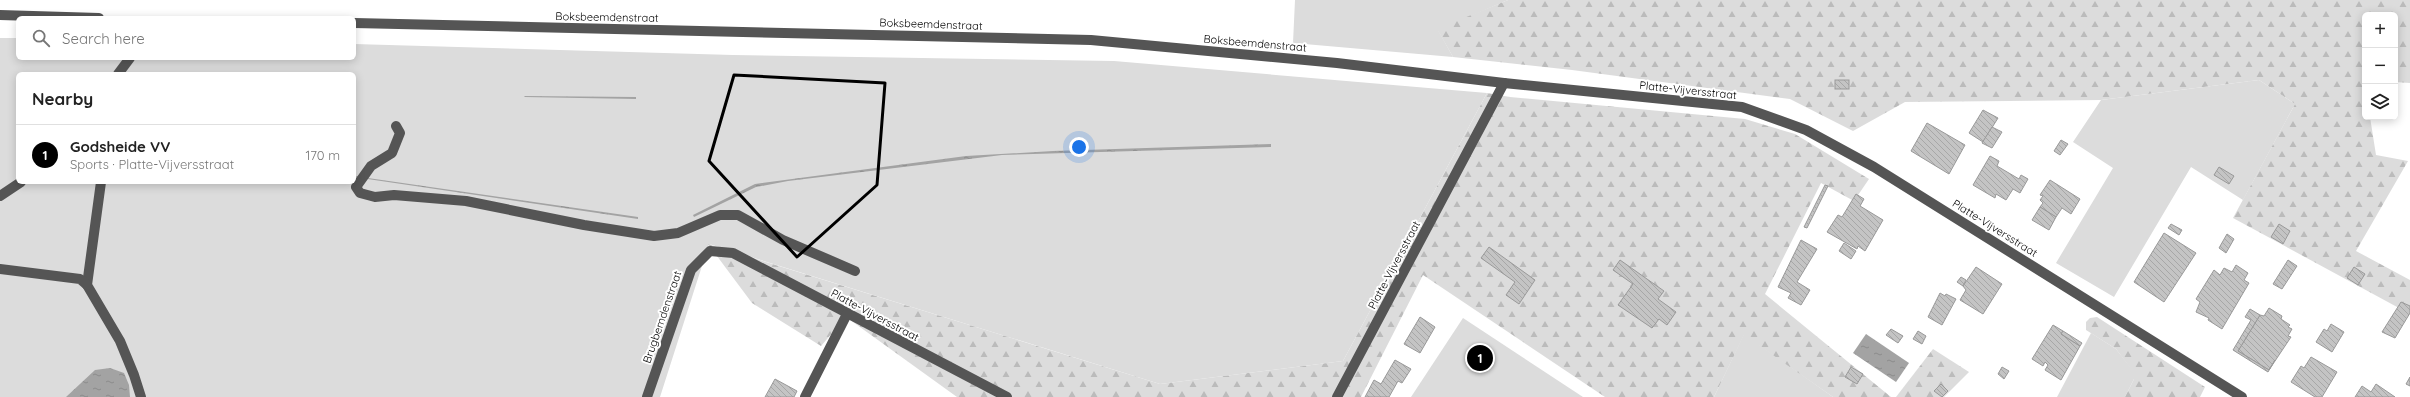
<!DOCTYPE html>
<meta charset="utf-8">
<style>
:root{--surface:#fff;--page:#f6f6f6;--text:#222;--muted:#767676;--line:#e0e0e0;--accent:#000}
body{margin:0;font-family:Quicksand,sans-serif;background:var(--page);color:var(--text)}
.controls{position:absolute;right:12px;top:12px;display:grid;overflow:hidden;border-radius:6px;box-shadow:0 2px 10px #0003}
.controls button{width:36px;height:36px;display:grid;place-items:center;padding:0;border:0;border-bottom:1px solid var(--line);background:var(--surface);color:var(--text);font:20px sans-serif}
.you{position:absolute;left:1079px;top:147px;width:14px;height:14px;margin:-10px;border:3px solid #fff;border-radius:50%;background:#1a73e8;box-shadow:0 0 0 6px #1a73e833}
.badge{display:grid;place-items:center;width:26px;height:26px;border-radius:50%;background:var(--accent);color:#fff;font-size:13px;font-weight:700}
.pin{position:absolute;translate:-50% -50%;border:2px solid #fff;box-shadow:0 1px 4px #0006}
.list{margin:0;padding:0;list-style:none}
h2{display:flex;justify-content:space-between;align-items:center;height:52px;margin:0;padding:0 16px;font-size:17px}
h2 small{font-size:13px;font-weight:400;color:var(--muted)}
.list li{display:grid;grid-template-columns:26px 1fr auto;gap:12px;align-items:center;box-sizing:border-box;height:60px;padding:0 16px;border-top:1px solid var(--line)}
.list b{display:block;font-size:15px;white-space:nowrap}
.list p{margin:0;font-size:13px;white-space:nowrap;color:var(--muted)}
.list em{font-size:13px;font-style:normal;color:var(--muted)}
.icon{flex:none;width:22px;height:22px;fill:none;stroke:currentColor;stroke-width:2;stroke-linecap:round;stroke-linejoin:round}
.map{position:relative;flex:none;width:2410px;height:397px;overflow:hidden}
.search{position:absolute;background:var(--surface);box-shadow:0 2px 10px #0003;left:16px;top:16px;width:340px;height:44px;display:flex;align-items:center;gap:10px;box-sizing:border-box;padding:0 14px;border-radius:6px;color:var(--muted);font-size:15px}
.panel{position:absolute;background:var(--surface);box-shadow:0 2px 10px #0003;left:16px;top:72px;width:340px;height:112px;border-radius:6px}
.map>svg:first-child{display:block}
</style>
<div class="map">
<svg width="2410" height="397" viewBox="0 0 2410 397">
<defs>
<pattern id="forest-firs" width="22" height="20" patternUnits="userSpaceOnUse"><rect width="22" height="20" fill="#dcdcdc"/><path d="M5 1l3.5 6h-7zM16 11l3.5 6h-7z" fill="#bbb"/></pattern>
<pattern id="water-ripples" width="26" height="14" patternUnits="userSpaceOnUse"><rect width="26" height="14" fill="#a3a3a3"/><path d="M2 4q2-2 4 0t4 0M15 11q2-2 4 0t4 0" fill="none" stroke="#8b8b8b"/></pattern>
<pattern id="building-back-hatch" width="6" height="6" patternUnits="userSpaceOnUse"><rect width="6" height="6" fill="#c4c4c4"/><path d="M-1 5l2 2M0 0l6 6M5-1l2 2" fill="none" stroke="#a7a7a7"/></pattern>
</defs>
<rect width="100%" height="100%" fill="#fff"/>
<g fill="#dcdcdc" fill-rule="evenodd">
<path d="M 1295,0 L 1508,0 L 1438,30 L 1453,57 L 1293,43 Z"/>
<path d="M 0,38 L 18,38 L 18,58 L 354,58 L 354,44 L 733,55 L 1114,61 L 1487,93 L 1343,361 L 1160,384 L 709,244 L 660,397 L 0,397 ZM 18,74 L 354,74 L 354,182 L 18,182 Z"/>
<path d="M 2259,80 L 2295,104 L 2243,200 L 2191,167 L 2114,297 L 2056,263 L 2113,168 L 2073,142 L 2101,100 Z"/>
<path d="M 1463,318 L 1583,397 L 1411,397 Z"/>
<path d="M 2091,333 L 2116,349 L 2135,373 L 2134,379 L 2125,397 L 2057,397 Z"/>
<path d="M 1744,334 L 1833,397 L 1714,397 Z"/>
</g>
<g fill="url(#forest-firs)">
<path d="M 1508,0 L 2410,0 L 2410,83 L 2395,82 L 2395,15 L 2365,15 L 2365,117 L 2370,117 L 2376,155 L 2408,161 L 2356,251 L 2410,280 L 2410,314 L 2233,218 L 2295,104 L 2259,80 L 2101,100 L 1905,102 L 1853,131 L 1790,99 L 1572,70 L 1453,57 L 1437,29 Z"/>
<path d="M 1487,93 L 1510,97 L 1745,119 L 1795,134 L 1869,179 L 1854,201 L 1821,183 L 1765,294 L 1891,397 L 1833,397 L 1744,335 L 1714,397 L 1605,397 L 1423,275 L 1361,397 L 957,397 L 846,317 L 821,346 L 752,303 L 708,244 L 1160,384 L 1343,361 Z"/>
<path d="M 2097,317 L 2205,387 L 2200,397 L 2125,397 L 2134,379 L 2134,373 L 2116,349 L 2086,330 L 2086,322 L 2090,318 Z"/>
<path d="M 1933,349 L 1969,372 L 1944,397 L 1896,397 Z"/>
</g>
<g fill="url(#water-ripples)">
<path d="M 525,96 L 636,97 L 636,99 L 524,97 Z"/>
<path d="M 1271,144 L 1271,147 L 1002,155 L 788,181 L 756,187 L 694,217 L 693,215 L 755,184 L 966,156 L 1053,151 Z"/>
<path d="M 354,176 L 638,217 L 638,219 L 354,177 Z"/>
<path d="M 1866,334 L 1909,363 L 1896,382 L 1853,353 Z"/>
<path d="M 110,368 L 124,373 L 129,385 L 130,397 L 66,397 L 95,370 Z"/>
</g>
<g fill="url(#building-back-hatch)" stroke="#999">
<rect x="1835" y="80" width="14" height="9"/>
<path d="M 1983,110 L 1998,118 L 1983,142 L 1969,133 Z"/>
<path d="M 1927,123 L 1965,145 L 1949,174 L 1911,151 Z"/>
<path d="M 1992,127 L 2002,132 L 1992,148 L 1982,143 Z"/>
<path d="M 2061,140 L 2068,144 L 2060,155 L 2054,151 Z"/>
<path d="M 1990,156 L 1999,161 L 1997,166 L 2019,179 L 2021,175 L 2028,179 L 2020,193 L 2013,189 L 2006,200 L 1996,194 L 1995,198 L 1973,185 Z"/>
<path d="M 2219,167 L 2234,176 L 2229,184 L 2214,175 Z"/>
<path d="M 2050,180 L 2080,199 L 2071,214 L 2062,208 L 2056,217 L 2040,207 L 2043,203 L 2040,200 L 2043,196 L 2040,195 Z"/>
<path d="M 1825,185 L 1828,186 L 1807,228 L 1804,227 Z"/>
<path d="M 1856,194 L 1864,199 L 1860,206 L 1883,220 L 1865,251 L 1858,246 L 1857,249 L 1827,232 L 1838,215 L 1842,217 Z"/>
<path d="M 2040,207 L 2056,217 L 2049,230 L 2032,220 Z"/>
<path d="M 2171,224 L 2182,230 L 2179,235 L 2168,228 Z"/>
<path d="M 2279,224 L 2290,231 L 2283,244 L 2271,237 Z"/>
<path d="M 2164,233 L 2196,253 L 2164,302 L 2134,282 Z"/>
<path d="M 2227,234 L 2234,239 L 2226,253 L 2219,248 Z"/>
<path d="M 1801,240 L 1817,249 L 1797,282 L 1810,290 L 1801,305 L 1788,298 L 1791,293 L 1778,287 Z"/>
<path d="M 1844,243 L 1856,251 L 1851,259 L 1839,251 Z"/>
<path d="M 1489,247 L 1535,280 L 1519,304 L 1506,295 L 1515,282 L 1481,258 Z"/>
<path d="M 1620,260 L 1664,291 L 1658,299 L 1676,312 L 1667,325 L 1659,319 L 1652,328 L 1618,305 L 1633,284 L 1613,270 Z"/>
<path d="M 2288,260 L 2297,266 L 2282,289 L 2273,284 Z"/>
<path d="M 2236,265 L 2248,273 L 2244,280 L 2249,283 L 2222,329 L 2208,320 L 2209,318 L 2196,312 L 2200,302 L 2196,299 L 2214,270 L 2220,275 L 2224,268 L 2232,272 Z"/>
<path d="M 1976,267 L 2002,284 L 1983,314 L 1960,300 L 1966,290 L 1963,286 Z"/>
<path d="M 2354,267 L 2365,274 L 2358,285 L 2347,278 Z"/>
<path d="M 1961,277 L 1966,280 L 1963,286 L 1957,282 Z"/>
<path d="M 1940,293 L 1945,296 L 1946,294 L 1956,299 L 1942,325 L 1928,317 Z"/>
<path d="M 2401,302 L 2410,306 L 2410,313 L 2395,338 L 2382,332 Z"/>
<path d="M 2269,308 L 2282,316 L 2281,319 L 2290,325 L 2288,327 L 2292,329 L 2288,336 L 2291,337 L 2269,370 L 2238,351 L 2260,315 L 2264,316 Z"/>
<path d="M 2250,309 L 2260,315 L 2238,351 L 2269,370 L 2275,360 L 2268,372 L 2233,350 L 2251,320 L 2245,317 Z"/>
<path d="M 1420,317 L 1435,327 L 1420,353 L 1404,344 Z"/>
<path d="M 2331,324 L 2344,332 L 2332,352 L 2316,342 L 2324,329 L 2327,331 Z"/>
<path d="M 2053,325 L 2063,331 L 2061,334 L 2080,346 L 2061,380 L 2045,370 L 2048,365 L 2045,362 L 2043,366 L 2032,359 Z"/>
<path d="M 1891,329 L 1903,336 L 1898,343 L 1886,335 Z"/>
<path d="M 1918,331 L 1926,336 L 1922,344 L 1913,339 Z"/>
<path d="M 2063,331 L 2082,343 L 2080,346 L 2061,334 Z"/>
<path d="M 2311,357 L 2337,372 L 2322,397 L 2315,397 L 2291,382 L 2301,366 L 2304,368 Z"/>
<path d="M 1395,360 L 1411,369 L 1402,383 L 1398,381 L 1389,397 L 1365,397 L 1374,380 L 1381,384 Z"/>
<path d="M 1851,367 L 1863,374 L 1857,384 L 1845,377 Z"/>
<path d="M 2002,367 L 2009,371 L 2004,379 L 1998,374 Z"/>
<path d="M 2410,377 L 2410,386 L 2406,384 Z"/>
<path d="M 775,379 L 797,391 L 794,397 L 765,397 Z"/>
<path d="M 1941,384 L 1948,391 L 1942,397 L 1934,391 Z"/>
<path d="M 2376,384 L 2395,397 L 2355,397 L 2362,386 L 2371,392 Z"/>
</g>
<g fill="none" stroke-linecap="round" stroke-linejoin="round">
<g stroke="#555" stroke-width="10">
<path d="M 0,15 L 99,18"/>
<path d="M 354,23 L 1091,40 L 1337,63 L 1504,83 L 1742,107 L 1806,130 L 1874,167 L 2242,397"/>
<path d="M 118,74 L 130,58"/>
<path d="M 396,126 L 400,133 L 392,153 L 371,166 L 356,187 L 360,193 L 375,197 L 394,195 L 466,201 L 584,225 L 654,236 L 678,233 L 720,215 L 738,215 L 783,240 L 855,271"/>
<path d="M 101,182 L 87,285 L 120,341 L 134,375 L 141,397"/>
<path d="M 0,196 L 21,182"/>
<path d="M 0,269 L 80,279 L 87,285"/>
<path d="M 647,397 L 691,270 L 710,251 L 733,253 L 1007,397"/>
<path d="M 805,397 L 847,314"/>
<path d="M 1337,397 L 1504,83"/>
</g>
</g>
<path fill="none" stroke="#000" stroke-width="3" stroke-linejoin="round" d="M 734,75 L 885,83 L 877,185 L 797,257 L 709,161 Z"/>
<g text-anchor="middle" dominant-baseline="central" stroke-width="4" stroke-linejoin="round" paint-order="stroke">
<g font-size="11" fill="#000" stroke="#fff">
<text transform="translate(607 17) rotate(1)">Boksbeemdenstraat</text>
<text transform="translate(931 24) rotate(2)">Boksbeemdenstraat</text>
<text transform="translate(1255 43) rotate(5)">Boksbeemdenstraat</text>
<text transform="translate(1688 90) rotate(6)">Platte-Vijversstraat</text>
<text transform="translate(1995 228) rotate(32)">Platte-Vijversstraat</text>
<text transform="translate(1394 265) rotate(-62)">Platte-Vijversstraat</text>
<text transform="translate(875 315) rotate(28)">Platte-Vijversstraat</text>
<text transform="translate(662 317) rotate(-71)">Brugbemdenstraat</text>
</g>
</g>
</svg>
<div class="controls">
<button>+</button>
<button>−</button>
<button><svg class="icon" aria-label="layers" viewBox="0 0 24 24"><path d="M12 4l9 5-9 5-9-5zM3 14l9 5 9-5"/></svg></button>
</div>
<div class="you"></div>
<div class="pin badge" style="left:1480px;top:358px">1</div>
<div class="search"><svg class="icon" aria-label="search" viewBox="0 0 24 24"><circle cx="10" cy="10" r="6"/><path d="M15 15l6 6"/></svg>Search here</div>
<section class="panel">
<h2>Nearby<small></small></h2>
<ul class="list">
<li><span class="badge">1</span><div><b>Godsheide VV</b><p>Sports · Platte-Vijversstraat</p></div><em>170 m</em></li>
</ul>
</section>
</div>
